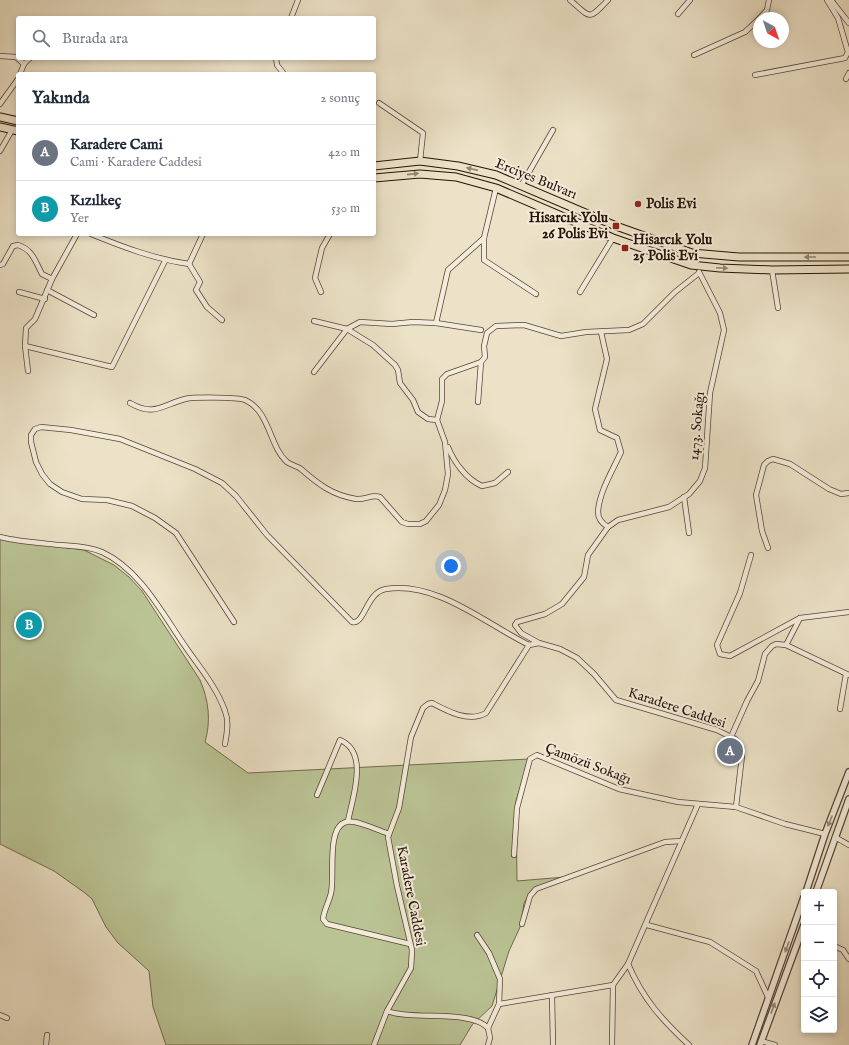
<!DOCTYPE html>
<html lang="tr">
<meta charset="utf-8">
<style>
:root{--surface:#fff;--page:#f6f6f7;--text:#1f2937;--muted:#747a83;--line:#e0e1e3;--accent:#8f2418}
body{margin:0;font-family:"IM FELL English",serif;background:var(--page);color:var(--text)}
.controls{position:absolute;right:12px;bottom:12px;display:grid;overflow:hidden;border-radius:4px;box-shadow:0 2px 6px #0003}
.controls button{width:36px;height:36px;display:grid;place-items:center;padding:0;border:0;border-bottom:1px solid var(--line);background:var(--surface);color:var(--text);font:20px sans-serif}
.compass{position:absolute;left:753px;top:12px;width:36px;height:36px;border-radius:50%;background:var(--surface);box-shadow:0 2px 6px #0003;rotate:140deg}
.you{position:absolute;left:451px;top:566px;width:14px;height:14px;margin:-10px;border:3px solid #fff;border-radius:50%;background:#1a73e8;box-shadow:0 0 0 6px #1a73e833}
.badge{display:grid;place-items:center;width:26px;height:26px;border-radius:50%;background:var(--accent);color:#fff;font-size:13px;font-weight:700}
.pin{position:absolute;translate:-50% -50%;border:2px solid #fff;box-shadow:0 1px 4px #0006}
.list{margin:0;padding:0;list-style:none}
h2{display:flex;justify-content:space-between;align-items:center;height:52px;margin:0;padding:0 16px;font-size:17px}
h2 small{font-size:13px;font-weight:400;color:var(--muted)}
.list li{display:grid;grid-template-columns:26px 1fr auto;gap:12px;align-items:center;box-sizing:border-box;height:56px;padding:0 16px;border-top:1px solid var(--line)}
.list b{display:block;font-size:15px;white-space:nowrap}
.list p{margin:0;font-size:13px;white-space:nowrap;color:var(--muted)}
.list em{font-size:13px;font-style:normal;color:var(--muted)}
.icon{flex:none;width:22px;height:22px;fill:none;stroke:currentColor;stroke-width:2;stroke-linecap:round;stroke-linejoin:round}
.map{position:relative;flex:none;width:849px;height:1045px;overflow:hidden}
.search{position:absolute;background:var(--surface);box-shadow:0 2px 6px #0003;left:16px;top:16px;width:360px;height:44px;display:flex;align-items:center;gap:10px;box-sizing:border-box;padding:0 14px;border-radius:4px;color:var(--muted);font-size:15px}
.panel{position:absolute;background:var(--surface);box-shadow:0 2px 6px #0003;left:16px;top:72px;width:360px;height:164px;border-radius:4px}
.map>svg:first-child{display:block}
</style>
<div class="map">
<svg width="849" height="1045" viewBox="0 0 849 1045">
<rect width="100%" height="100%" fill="#ece2c7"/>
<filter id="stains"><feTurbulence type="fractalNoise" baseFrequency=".005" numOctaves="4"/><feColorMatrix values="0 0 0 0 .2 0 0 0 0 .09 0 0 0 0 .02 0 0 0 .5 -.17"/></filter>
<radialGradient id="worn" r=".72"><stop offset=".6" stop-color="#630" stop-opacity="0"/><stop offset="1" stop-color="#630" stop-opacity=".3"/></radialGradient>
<path fill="#bac394" stroke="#706a4c" d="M 0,539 L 84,550 L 114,565 L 129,577 L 142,591 L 200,680 C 209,701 211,721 205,742 L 248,773 L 529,759 L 516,801 L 517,881 L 565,877 L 529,895 L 524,903 L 521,925 L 509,951 L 492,1006 L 472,1025 L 460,1045 L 166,1045 L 153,1007 L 149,971 L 118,943 L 106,927 L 92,899 L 85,893 L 54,871 L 0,844 Z"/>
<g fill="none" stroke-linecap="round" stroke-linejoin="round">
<g stroke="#574536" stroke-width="6">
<g id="minor">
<path d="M 570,0 C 591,18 588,21 608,0"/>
<path d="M 831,0 L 849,23"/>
<path d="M 678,14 L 690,0"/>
<path d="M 291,18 L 298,0"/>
<path d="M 760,18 L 767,10 L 769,0"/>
<path d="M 694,55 L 745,32 L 759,19"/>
<path d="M 0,56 L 16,57 L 24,64 L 20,74"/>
<path d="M 276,58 L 277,65 L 284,74"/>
<path d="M 24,64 L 30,58"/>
<path d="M 755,75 L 845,58 L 848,52 L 838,18 L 827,0"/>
<path d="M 846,79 L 849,73"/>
<path d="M 379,103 L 423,133 L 420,161"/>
<path d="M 0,104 L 18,79"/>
<path d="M 0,151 L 12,130"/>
<path d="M 521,186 L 553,130"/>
<path d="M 496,188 L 484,238 L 484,260 L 536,294"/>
<path d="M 91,234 C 123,247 154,259 189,264 L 203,234"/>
<path d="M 189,264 L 200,282 L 196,290 L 207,307 L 222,320"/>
<path d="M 0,265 L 3,264 L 13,246 L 18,245 C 33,250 35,261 42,274 L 52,279"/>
<path d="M 772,270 L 778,308"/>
<path d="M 699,272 L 720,313 L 724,330 L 710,393 L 705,468 L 700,481 L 689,494 L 669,507 L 618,520 L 608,527 L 588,555 L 584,577 L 562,604 L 545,614 L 517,622 L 515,625 L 521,633 L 539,643 L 560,649 L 577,658 L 594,674 L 616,700 L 717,730 L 735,739 L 742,749 L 742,756 L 736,807"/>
<path d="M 47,290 L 94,315"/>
<path d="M 19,292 L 45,299"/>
<path d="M 321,292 L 315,278 L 322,248 L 330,234"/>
<path d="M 580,292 L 613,238"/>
<path d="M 314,321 L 347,329 L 373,345 L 395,365 L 398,370 L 400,383 L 413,400 L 418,412 L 428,419 L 437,420"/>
<path d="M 436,323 L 448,270 L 484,238"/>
<path d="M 601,332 L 607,359 L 595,409 L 600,430 L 617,438 L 621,452 C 613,470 599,492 598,512 C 598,519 603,524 608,527"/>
<path d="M 25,346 L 112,367 L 165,261"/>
<path d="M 28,371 L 25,346 L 26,328 L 35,319 L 52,279 L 77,234"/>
<path d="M 314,372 L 347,329 L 360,322 L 392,324 L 413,322 L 436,323 L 481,330"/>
<path d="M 478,402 L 481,362"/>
<path d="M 130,403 C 154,417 162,405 185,399 C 193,397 237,397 245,400 C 270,411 269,446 287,462 C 291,465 297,466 301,469 C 318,484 332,495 356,499 C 365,500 372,494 380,497 L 402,522 L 408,524 L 420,524 L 426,521 L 439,505 L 445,490 L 448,474 L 445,442 L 437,420 L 442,401 L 442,379 L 447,374 L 481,362 L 485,357 L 484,346 L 487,333 L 496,326 L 524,325 L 561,336 L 586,332 L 629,330 L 643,324 L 675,292 L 699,273"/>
<path d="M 448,447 C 454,462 466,479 482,486 L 495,483 L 508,472"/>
<path d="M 684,497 L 689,533"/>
<path d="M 0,537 C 20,542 40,543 60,545 C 73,546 89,546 102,552 C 141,570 163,615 187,649 C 201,669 217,688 225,711 C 229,721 227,733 225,744"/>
<path d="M 768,548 L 762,531 L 756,495 L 764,465 L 768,461 L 773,459 L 790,464 L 829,489 L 841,494 L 849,493"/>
<path d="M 751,555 L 740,593 L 717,645 L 720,654 L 730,656 L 800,618 L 849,612"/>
<path d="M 800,618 L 786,645 L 849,675"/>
<path d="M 234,622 L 176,533 L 155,518 L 132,506 L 107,500 L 82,499 L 62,492 L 50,484 L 42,474 L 36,462 L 31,442 L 31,435 L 35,429 L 41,427 L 71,430 L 120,439 L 195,469 L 222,483 L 236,496 L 267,535 L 352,622 C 365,625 366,592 386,589 C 437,581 486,624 529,645"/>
<path d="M 840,709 L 846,674"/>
<path d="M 731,737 L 747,701 L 758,681 L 765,654 L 772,646 L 776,644 L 786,645"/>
<path d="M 317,795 L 340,740 C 369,752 353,796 348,821"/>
<path d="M 389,834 C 380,831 355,819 346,822 C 326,827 335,877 331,893 C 329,902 324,910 323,919 L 327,924 L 410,944"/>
<path d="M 835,837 L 849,845"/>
<path d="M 514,855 L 517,808 L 530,759 L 537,755 L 619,789 L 678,802 L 736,807 L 785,824 L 825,834"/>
<path d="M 522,924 L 530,896 L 536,889 L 665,842 L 682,841"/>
<path d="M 647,925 L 710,942 L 756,971 L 768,997"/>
<path d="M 477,935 L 489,953 L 500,979 L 499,1004"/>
<path d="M 834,946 L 843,950 L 849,959"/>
<path d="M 628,964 C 643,999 662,1020 689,1045"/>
<path d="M 552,995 L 553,1045"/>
<path d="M 387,1011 C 413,1021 470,1009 488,1028 L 490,1038 L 488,1045"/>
<path d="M 0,1015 L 7,1018"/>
<path d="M 488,1028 L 499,1004 L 613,985"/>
<path d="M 761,1041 L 775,1045"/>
<path d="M 46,1045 L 47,1035"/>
<path d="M 374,1045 L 387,1011 L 411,968 L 412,950 L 397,886 L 388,837 L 399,808 L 411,737 L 423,708 L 428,704 L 432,703 C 447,711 469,723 486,713 L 529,645 L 539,643"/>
<path d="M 612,1045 L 613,985 L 628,964 L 698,804"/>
</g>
</g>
<g stroke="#574536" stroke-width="8">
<g id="tertiary">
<path d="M 806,892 L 825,834 L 849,772"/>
<path d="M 816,892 L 849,799"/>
<path d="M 752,1045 L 804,897"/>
<path d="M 760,1045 L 804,925"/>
</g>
</g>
<g stroke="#251105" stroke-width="9">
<g id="trunk">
<path d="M 0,117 L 18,121"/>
<path d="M 0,127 L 18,131"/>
<path d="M 374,166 L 420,161 L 458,166 L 496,175 L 616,226 L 692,253 L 739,257 L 849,257"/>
<path d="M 374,178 L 420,174 L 456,177 L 496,188 L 613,238 L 691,265 L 720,268 L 772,270 L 849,269"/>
</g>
</g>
<use href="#minor" stroke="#f3ecdb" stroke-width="4.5"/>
<use href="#tertiary" stroke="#f3ecdb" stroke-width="5.5"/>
<use href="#trunk" stroke="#ece2c7" stroke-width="7"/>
</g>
<defs><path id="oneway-solid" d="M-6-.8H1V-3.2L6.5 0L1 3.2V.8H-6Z"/></defs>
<g fill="#928470">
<use href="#oneway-solid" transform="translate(472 169) rotate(-167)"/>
<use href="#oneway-solid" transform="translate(413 174) rotate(-6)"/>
<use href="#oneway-solid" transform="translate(810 257) rotate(-180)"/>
<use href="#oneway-solid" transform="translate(722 268) rotate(3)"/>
</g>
<g fill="#96897b">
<use href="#oneway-solid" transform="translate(830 821) rotate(112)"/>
<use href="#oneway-solid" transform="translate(787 947) rotate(110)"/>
<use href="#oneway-solid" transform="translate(773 1008) rotate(-70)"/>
</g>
<g fill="#8f2418" stroke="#f3ecdb" stroke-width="1.5">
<circle cx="638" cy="204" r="4"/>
<rect x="612" y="222" width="8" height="8" rx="2"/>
<rect x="621" y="244" width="8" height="8" rx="2"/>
</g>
<g text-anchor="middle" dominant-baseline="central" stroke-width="4" stroke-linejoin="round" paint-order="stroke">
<g font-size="14" fill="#251105" stroke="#f3ecdb">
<text transform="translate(536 179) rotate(22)">Erciyes Bulvarı</text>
<text transform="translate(697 426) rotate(-85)">1473. Sokağı</text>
<text transform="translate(677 708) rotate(18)">Karadere Caddesi</text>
<text transform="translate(588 764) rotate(21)">Çamözü Sokağı</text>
<text transform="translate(411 896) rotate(79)">Karadere Caddesi</text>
</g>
<g font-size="14" font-weight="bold" fill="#251105" stroke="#f3ecdb" text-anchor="start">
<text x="646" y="204">Polis Evi</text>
<text x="608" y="218" text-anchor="end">Hisarcık Yolu<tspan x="608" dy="16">26 Polis Evi</tspan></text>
<text x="633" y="240">Hisarcık Yolu<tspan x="633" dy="16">25 Polis Evi</tspan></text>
</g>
</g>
<rect width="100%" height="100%" filter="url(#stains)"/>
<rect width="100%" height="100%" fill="url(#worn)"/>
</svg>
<div class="controls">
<button>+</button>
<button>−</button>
<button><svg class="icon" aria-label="locate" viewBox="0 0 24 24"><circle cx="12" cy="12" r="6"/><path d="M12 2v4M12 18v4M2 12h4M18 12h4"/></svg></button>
<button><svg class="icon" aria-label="layers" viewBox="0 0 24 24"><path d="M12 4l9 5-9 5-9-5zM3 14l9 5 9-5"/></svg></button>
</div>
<svg class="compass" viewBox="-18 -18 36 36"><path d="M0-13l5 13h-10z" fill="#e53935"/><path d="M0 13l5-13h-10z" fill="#747a83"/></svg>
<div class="you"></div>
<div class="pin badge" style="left:730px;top:751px;background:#6b7280">A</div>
<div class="pin badge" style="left:29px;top:625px;background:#0f9aa8">B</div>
<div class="search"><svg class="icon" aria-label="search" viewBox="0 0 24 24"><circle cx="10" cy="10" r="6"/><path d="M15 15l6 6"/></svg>Burada ara</div>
<section class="panel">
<h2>Yakında<small>2 sonuç</small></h2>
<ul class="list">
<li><span class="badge" style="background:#6b7280">A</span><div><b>Karadere Cami</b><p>Cami · Karadere Caddesi</p></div><em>420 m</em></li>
<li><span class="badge" style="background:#0f9aa8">B</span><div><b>Kızılkeç</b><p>Yer</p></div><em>530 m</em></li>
</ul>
</section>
</div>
